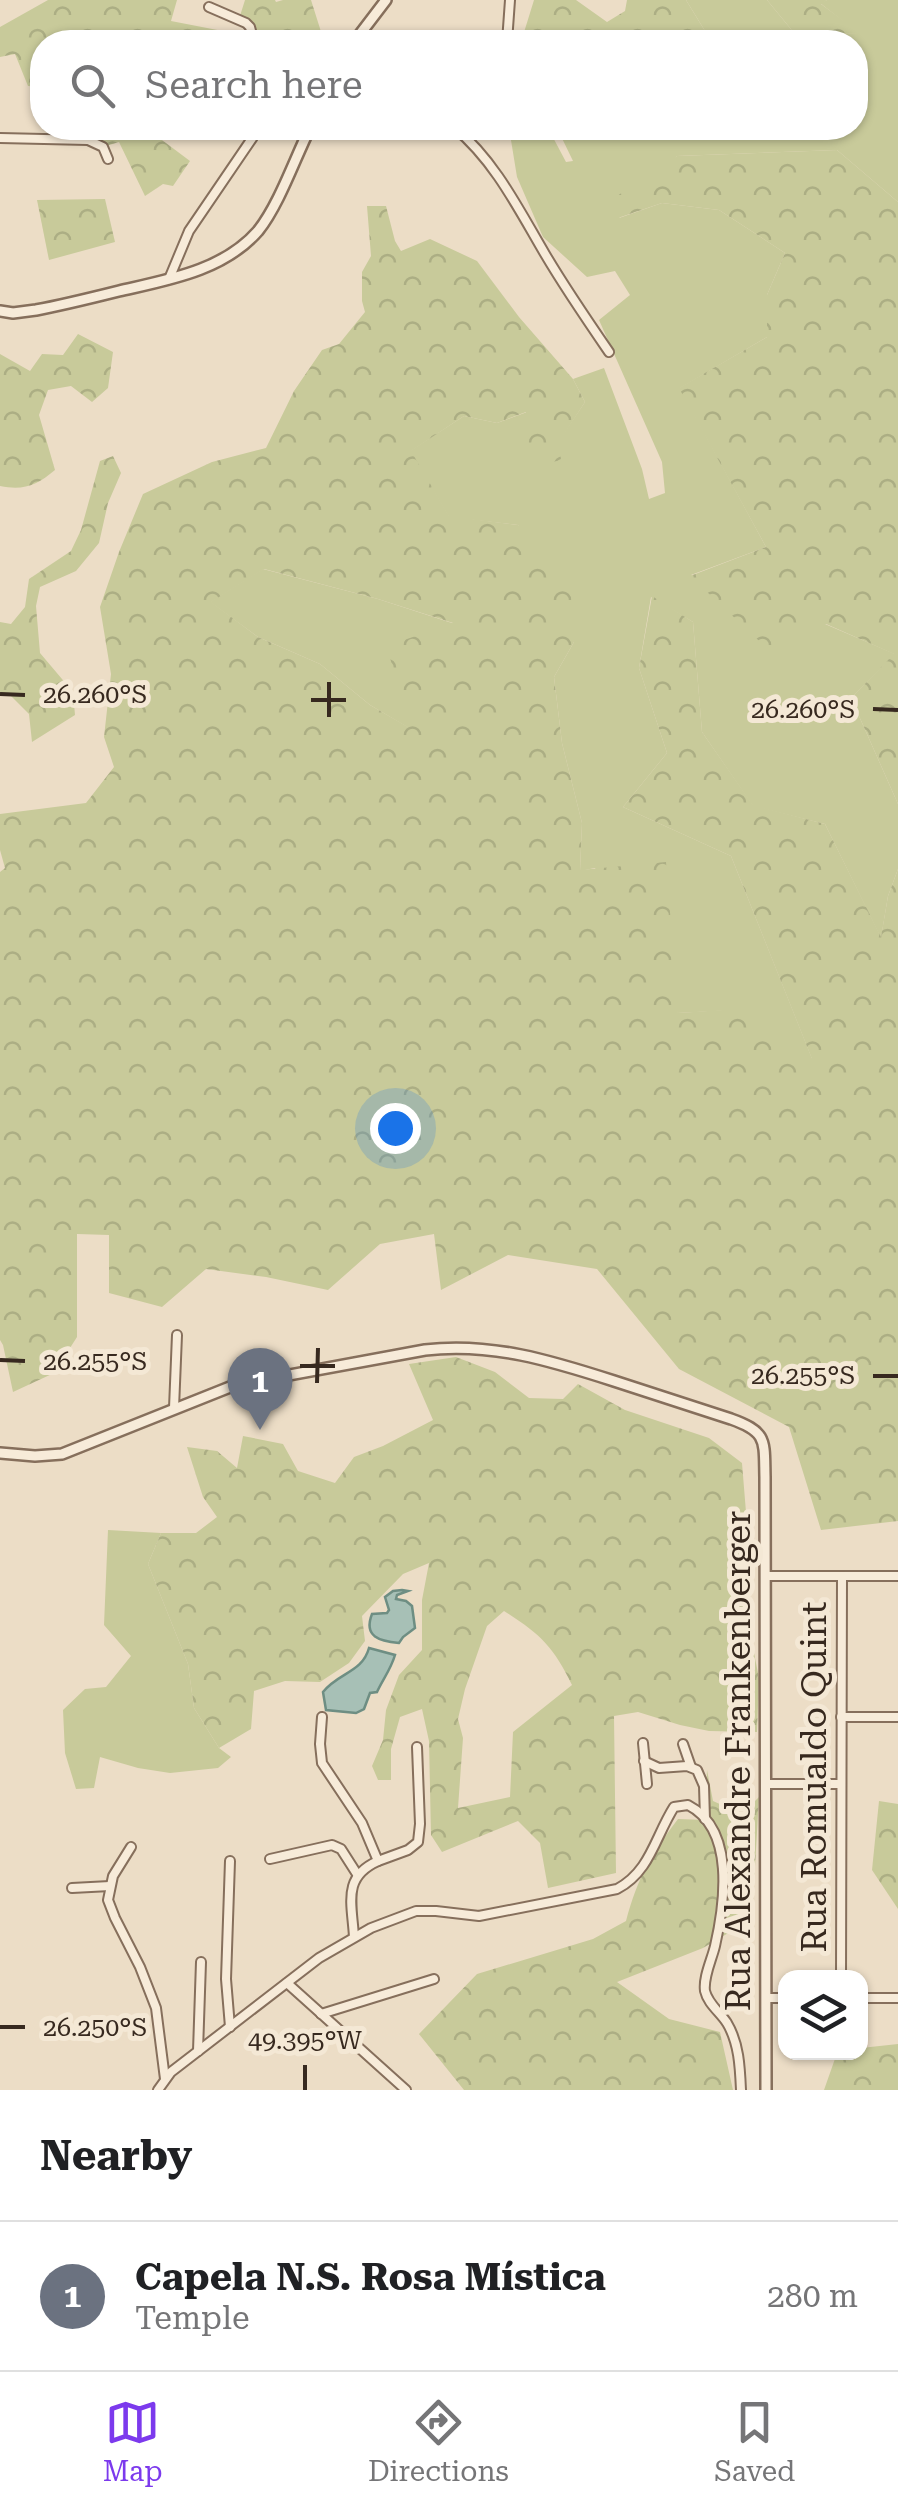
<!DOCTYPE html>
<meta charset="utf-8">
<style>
:root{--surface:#fff;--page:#f2f2f2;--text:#202124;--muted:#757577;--line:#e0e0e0;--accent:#7c3aed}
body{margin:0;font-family:"Roboto Serif",serif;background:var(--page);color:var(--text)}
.controls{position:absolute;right:30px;bottom:30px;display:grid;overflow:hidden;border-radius:20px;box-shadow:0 2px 8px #0004}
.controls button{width:90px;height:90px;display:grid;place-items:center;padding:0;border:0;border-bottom:2px solid var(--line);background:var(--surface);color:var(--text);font:50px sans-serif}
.you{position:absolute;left:395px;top:1128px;width:35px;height:35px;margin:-25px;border:8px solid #fff;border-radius:50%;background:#1a73e8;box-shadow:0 0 0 15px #1a73e833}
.badge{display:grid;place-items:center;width:65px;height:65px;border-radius:50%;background:var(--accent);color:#fff;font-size:32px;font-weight:700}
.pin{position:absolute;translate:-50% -82px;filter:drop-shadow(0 2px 5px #0008)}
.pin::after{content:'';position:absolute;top:52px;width:35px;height:30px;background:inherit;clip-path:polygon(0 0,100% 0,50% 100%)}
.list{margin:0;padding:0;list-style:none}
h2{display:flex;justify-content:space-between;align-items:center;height:130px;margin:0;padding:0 40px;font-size:42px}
h2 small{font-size:32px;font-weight:400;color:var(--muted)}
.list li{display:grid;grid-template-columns:65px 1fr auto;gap:30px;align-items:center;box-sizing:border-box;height:150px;padding:0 40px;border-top:2px solid var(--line)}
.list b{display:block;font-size:38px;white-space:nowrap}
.list p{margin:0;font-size:32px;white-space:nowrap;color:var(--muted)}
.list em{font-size:32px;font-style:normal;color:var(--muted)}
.icon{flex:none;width:55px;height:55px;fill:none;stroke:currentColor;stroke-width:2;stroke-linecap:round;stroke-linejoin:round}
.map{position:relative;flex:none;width:898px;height:2090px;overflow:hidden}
.search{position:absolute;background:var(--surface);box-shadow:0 2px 8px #0004;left:30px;right:30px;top:30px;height:110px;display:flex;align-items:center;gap:25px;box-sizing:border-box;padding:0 35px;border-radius:40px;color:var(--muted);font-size:38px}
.sheet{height:280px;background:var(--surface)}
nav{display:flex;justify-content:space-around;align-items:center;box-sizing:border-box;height:140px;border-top:2px solid var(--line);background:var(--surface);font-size:28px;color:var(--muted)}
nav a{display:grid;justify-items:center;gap:5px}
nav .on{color:var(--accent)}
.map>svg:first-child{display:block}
</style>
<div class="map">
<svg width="898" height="2090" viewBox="0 0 898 2090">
<defs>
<pattern id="forest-crowns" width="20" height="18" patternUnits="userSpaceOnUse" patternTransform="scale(2.5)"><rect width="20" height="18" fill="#c8ca9a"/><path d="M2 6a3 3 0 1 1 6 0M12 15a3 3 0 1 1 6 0" fill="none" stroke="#acae84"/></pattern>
</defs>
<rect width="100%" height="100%" fill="#ecddc6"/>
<g fill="#c8ca9a">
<path d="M 686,0 L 767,0 L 795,34 L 858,33 L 820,3 L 827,0 L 898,0 L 898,202 L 837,150 L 677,156 L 619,218 L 662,203 L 719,210 L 785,253 L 767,295 L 767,337 L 680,388 L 766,547 L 691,575 L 825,624 L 895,654 L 851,698 L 898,804 L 898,869 L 888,896 L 881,938 L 825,824 L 753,806 L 702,732 L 693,622 L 651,597 L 639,668 L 667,753 L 623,807 L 731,856 L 813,1061 L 752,1009 L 678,1013 L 595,868 L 580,871 L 582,823 L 562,743 L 554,677 L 574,642 L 518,525 L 449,517 L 410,451 L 464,416 L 497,423 L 527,412 L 558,442 L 585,402 L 573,379 L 604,368 L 642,469 L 649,499 L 665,493 L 662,462 L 599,320 L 630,295 L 615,271 L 587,277 L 543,237 L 517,177 L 509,128 L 548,128 L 566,162 L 573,161 L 557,128 L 856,128 L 856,42 L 737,42 L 705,31 Z"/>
<path d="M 263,569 L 378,599 L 455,624 L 409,728 L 370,705 L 320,664 L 258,637 L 210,602 Z"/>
<path d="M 108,1530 L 161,1533 L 148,1564 L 188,1664 L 194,1708 L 219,1748 L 231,1757 L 218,1768 L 170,1773 L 138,1768 L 100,1757 L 94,1788 L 76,1789 L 65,1753 L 63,1710 L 85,1689 L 106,1687 L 131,1656 L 104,1625 Z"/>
</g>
<g fill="url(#forest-crowns)" fill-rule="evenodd">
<path d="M 48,0 L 177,0 L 171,21 L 238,34 L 250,42 L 42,42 L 42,87 L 28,86 L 15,54 L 0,57 L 0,27 Z"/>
<path d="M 245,0 L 275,0 L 276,2 L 283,0 L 311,0 L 323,38 C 299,37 278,42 254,42 L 254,38 L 239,19 Z"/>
<path d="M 534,0 L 576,0 L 607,22 L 625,11 L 627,0 L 686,0 L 705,31 L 737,42 L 521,42 Z"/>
<path d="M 767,0 L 827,0 L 821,4 L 860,33 L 795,34 Z"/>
<path d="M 86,128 L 152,128 L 150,131 L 190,161 L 173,186 L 163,184 L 145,196 L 119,142 L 103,147 L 88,140 Z"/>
<path d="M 837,150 L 898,202 L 898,804 L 851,698 L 894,654 L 826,624 L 770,651 L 690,576 L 766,547 L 679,388 L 767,337 L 767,295 L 785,253 L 719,210 L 662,203 L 618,218 L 617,196 L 677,156 Z"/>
<path d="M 105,199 L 115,242 L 49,260 L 37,200 Z"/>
<path d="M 367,206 L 386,206 L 395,241 L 401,251 L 430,239 L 477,261 L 519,317 L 573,379 L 585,402 L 559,442 L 561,460 L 544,464 L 530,456 L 526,412 L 497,423 L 464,416 L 411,451 L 449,516 L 518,525 L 571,587 L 574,642 L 554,677 L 562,743 L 582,823 L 580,870 L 666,862 L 678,1013 L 752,1008 L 812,1059 L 731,856 L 623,807 L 667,753 L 639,668 L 652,596 L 693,622 L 702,732 L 753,805 L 825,824 L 881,937 L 888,896 L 898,869 L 898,1521 L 821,1530 L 789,1427 L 679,1369 L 597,1269 L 508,1255 L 441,1290 L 434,1234 L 380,1244 L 328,1290 L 266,1277 L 206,1269 L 162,1307 L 109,1293 L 109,1235 L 77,1234 L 77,1337 L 54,1373 L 13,1392 L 3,1345 L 0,1340 L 0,872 L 5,868 L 0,850 L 0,814 L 86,803 L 114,767 L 104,737 L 111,674 L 100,607 L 119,552 L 143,494 L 212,462 L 266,448 L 294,391 L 322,350 L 339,344 L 365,312 L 362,301 L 362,272 L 371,256 ZM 264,569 L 378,599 L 453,623 L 387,646 L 408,727 L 370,705 L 320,664 L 258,637 L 211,602 Z"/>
<path d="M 78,334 L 113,352 L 108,388 L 92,402 L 71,386 L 48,390 L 39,415 L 55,470 C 37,485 24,491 0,486 L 0,354 L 30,371 L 42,354 L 63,355 Z"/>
<path d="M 113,456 L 121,473 L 108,503 L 99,543 L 76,571 L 40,587 L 36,606 L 40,653 L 73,692 L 75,715 L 32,742 L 29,714 L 11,696 L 0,692 L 0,622 L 11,624 L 25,607 L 29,579 L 71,551 L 81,530 L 100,461 Z"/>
<path d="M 456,1357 L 495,1372 L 529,1398 L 563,1399 L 578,1384 L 625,1410 L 709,1438 L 742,1463 L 749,1549 L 751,1638 L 759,1678 L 757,1732 L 709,1731 L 680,1725 L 638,1712 L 614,1716 L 616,1873 L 548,1888 L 540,1843 L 518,1821 L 442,1852 L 431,1835 L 429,1741 L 422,1709 L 400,1717 L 391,1749 L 391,1780 L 378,1780 L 372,1766 L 383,1740 L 386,1710 L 399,1675 L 422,1650 L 422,1600 L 429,1563 L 403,1574 L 362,1616 L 365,1641 L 349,1663 L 320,1682 L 285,1681 L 254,1691 L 251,1729 L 219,1748 L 194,1708 L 188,1664 L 148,1564 L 161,1533 L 196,1533 L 217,1517 L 203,1497 L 187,1447 L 217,1451 L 237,1468 L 243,1436 L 283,1444 L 298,1471 L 335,1483 L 354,1457 L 383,1446 L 433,1420 L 409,1364 ZM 504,1611 C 540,1634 553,1646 572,1685 L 513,1732 L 510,1797 L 458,1808 L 463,1738 L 458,1719 L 465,1689 L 487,1626 Z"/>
<path d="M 707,1770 L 713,1801 L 742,1814 L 759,1797 L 752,1919 L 703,1948 L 617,1982 L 669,2019 L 720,2032 L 733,2090 L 464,2090 L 419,2034 L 477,1974 L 593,1939 L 626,1921 C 638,1876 651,1855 678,1819 L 705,1820 Z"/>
<path d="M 879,1801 L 898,1804 L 898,1909 L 872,1870 Z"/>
<path d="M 898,2044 L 898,2090 L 824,2090 L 837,2053 L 860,2052 L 861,2048 Z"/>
</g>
<g fill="#a7c0b6" stroke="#6e8e83" stroke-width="2.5">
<path d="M 402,1590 L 408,1591 L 397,1595 L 396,1599 L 406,1601 L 412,1606 L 415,1628 L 403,1637 L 399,1643 C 380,1641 363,1637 372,1614 L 387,1613 L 389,1610 L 385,1597 L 393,1591 Z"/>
<path d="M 369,1648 L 395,1655 C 391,1669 383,1679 377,1692 L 370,1693 L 364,1709 L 356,1713 L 326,1710 L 323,1692 C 339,1672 362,1673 369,1648 Z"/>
</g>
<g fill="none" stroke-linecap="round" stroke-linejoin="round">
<g stroke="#866f5c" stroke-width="12">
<g id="minor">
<path d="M 209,7 L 246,23 L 250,27 L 254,42"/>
<path d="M 507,42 L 510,0"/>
<path d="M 455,128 C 495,161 519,210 545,254 C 565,288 587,320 609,352"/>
<path d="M 0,138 L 88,140 L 103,147 L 108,159"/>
<path d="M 169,279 L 189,231 L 253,137 L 239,128"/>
<path d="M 174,1408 L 177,1335"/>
<path d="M 766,1576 L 898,1576"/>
<path d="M 322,1717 L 320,1744 L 322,1763 L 362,1823 L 378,1861 C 342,1877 352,1903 354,1937"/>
<path d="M 841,1717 L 898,1717"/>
<path d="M 643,1743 L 647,1784"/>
<path d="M 683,1744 L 691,1767"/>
<path d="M 644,1761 L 659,1768 L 687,1766 L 697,1770 L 704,1786 L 705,1819"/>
<path d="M 766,1784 L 840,1784"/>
<path d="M 131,1847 L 113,1876 L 108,1900 L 115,1918 L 140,1967 L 156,2008 L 165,2079"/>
<path d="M 270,1859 L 332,1845 L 341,1849 L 357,1874"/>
<path d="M 378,1861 L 408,1850 L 418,1842 L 420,1824 L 417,1747"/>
<path d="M 72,1888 L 110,1886"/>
<path d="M 841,1978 L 842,1577"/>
<path d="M 287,1983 L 406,2090"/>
<path d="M 767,1998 L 786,1998"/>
<path d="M 860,1998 L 898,1998"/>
<path d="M 321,2014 L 434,1979"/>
<path d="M 230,2027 L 226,1979 L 230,1861"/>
<path d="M 198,2051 L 201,1962"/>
<path d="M 158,2090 L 171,2072 L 319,1958 L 371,1928 L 416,1911 L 436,1911 L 479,1916 L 617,1889 C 650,1872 655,1837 674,1807 L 688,1805 C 735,1829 725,1902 715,1946 C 712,1959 703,1977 705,1991 C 708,2004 720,2012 727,2023 C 739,2043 740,2067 741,2090"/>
</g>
</g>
<g stroke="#866f5c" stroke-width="14">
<g id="tertiary">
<path d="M 354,42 L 386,0"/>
<path d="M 0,311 L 13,313 L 36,310 C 63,305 91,298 119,291 C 167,280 223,271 258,231 C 279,205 295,158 310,128"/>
<path d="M 0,1453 L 35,1456 L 62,1454 L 235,1385 L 425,1350 C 491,1342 552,1361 614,1381 C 653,1394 692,1406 731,1419 C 768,1432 764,1441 765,1477 L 766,2090"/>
</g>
</g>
<use href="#minor" stroke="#f7ebd9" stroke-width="8"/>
<use href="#tertiary" stroke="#f7ebd9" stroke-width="9"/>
</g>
<path fill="none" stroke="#37291f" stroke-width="4" d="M 0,694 L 25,695M 311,700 L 346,700M 873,709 L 898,710M 329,717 L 329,682M 0,1360 L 25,1361M 300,1366 L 335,1366M 873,1376 L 898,1376M 317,1383 L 318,1348M 0,2027 L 25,2027M 305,2090 L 305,2065"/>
<g text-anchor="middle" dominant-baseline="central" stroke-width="10" stroke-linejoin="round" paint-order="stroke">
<g font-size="35" fill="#37291f" stroke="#f4e8d5">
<text transform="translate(738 1761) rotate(-90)">Rua Alexandre Frankenberger</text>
<text transform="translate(814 1777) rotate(-90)">Rua Romualdo Quint</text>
</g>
</g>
<g font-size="25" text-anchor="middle" fill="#37291f" stroke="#f4e8d5" stroke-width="10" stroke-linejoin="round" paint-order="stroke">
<text x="95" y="703">26.260°S</text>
<text x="803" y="718">26.260°S</text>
<text x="95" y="1370">26.255°S</text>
<text x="803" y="1384">26.255°S</text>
<text x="95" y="2036">26.250°S</text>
<text x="305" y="2049">49.395°W</text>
</g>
</svg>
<div class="controls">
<button><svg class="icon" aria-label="layers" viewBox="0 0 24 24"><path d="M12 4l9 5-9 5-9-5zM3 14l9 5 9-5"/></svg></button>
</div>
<div class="you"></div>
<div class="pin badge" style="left:260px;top:1430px;background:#6b7280">1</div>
<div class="search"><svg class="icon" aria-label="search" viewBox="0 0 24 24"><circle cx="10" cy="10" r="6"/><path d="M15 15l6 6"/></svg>Search here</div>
</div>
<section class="sheet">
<h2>Nearby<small></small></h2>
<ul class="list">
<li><span class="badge" style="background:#6b7280">1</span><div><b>Capela N.S. Rosa Mística</b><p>Temple</p></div><em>280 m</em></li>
</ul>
</section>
<nav>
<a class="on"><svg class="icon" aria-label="map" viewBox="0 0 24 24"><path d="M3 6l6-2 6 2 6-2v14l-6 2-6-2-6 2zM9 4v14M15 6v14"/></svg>Map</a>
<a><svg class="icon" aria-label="directions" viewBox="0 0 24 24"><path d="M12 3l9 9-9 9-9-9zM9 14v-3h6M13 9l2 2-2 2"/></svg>Directions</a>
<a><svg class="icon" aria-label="saved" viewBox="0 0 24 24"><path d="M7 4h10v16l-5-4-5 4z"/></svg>Saved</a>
</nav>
